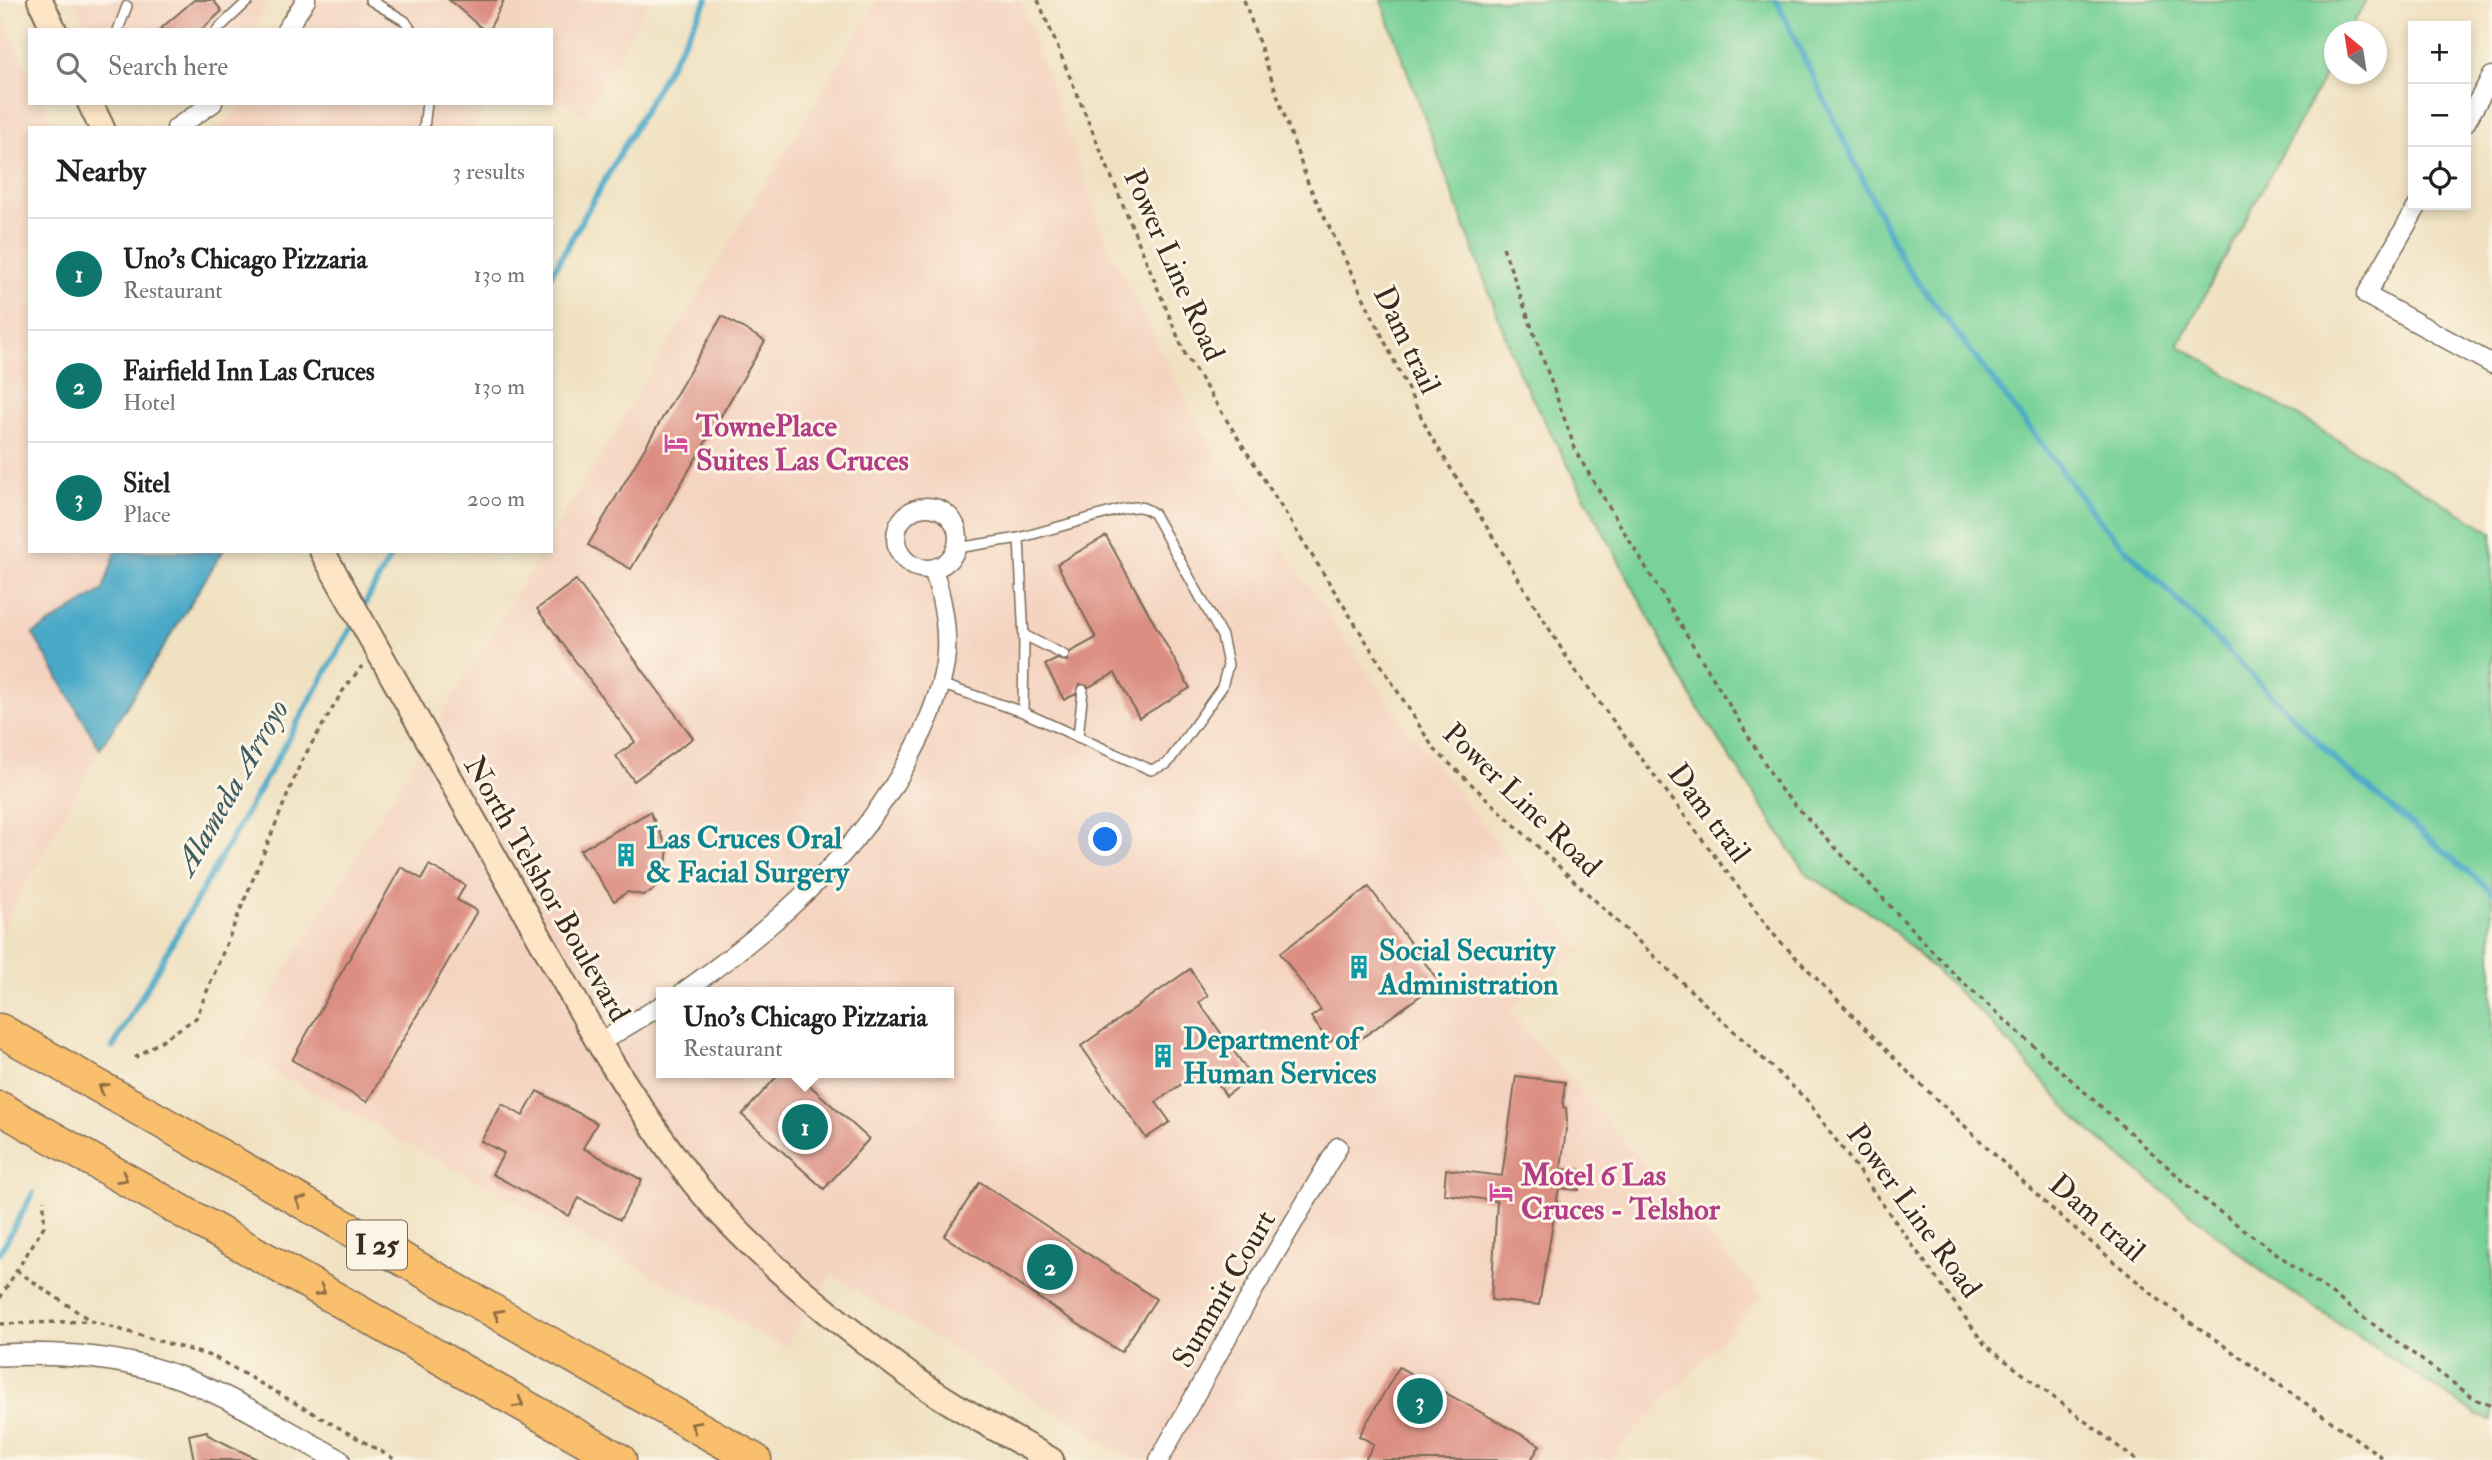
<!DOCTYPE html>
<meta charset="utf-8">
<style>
:root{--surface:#fff;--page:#f6f6f6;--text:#202124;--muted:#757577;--line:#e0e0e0;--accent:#0f766e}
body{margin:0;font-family:"IM FELL Double Pica",serif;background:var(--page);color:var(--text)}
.controls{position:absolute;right:21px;top:21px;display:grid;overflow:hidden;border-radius:0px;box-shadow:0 4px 10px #0003}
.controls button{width:63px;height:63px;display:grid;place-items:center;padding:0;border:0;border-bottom:2px solid var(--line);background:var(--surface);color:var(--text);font:35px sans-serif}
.compass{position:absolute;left:2324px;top:21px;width:63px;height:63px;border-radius:50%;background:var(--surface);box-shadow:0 4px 10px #0003;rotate:330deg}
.you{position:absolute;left:1106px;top:840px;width:24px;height:24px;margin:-18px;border:5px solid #fff;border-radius:50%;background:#1a73e8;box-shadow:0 0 0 10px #1a73e833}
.badge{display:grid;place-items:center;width:46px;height:46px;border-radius:50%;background:var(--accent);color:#fff;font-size:23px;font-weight:700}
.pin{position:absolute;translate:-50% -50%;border:4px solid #fff;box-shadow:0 2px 7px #0006}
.popup{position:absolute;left:656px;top:987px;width:298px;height:91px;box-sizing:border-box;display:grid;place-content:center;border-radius:0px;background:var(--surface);filter:drop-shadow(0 2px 5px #0005);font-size:23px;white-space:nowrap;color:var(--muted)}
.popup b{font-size:26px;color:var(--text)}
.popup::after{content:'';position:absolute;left:50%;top:100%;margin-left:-14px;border:14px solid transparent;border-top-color:var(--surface)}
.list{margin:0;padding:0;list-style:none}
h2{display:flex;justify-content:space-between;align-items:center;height:91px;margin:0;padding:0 28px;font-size:30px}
h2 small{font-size:23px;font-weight:400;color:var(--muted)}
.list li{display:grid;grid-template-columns:46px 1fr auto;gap:21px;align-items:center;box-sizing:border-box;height:112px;padding:0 28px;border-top:2px solid var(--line)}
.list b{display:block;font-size:26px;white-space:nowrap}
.list p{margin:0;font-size:23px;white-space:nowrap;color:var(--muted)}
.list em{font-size:23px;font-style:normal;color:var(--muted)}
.icon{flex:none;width:38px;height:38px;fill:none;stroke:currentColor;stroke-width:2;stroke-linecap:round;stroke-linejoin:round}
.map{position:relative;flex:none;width:2492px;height:1460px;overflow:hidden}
.search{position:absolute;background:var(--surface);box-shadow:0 4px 10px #0003;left:28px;top:28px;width:525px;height:77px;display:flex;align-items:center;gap:18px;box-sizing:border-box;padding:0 24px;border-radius:0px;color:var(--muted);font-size:26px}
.panel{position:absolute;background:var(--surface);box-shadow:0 4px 10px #0003;left:28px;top:126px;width:525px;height:427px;border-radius:0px}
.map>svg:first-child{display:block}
</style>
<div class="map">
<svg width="2492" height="1460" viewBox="0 0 2492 1460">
<rect width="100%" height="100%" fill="#fcf5e5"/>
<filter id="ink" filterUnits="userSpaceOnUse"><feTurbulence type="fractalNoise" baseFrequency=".0143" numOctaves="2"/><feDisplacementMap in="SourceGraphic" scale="14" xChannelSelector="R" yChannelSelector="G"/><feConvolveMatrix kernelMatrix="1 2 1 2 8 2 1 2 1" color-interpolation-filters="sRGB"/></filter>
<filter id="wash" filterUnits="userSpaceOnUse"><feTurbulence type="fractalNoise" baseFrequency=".00686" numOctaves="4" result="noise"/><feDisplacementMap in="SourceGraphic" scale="28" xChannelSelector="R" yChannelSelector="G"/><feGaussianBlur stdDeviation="1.57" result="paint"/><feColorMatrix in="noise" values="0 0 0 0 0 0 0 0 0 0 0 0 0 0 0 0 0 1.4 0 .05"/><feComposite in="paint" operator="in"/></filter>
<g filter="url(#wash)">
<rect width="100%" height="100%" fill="#f0e1c1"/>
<g fill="#f4d3c0" fill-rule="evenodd">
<path d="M 74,0 L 272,0 L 251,30 L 88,30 Z"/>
<path d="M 286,0 L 649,0 L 585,114 L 551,94 L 551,30 L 313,30 Z"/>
<path d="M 878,0 L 1020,0 L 1108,246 L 1197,423 L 1404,725 L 1582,950 L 1508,1010 L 1762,1296 L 1609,1460 L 1132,1460 L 832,1275 L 784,1347 L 237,1051 L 542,551 L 551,551 L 551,536 ZM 662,992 L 948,992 L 948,1073 L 662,1073 Z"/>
<path d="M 0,2 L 12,41 L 30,76 L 30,103 L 43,103 L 55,128 L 30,128 L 30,551 L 116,551 L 103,590 L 33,634 L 100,749 L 0,933 Z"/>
<path d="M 248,103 L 490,103 L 475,128 L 216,128 Z"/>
</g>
<path fill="#79d299" stroke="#5a7e5c" stroke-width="2" d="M 1381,0 L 2366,0 L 2349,31 L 2334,32 L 2334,58 L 2178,345 L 2492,532 L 2492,1421 L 2477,1415 L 2270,1278 L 2081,1124 L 1987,1019 L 1881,919 L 1806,874 L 1693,700 L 1519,373 Z"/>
<path fill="#48a9c7" stroke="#426a72" stroke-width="2" d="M 116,551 L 223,551 L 100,749 L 33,634 L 103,590 Z"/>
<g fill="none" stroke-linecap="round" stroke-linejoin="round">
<g stroke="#48a9c7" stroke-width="6">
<path d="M 1776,0 L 1903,262 L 2102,524 L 2341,765 L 2492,892"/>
<path d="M 551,275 L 707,0"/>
<path d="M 363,607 L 394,551"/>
<path d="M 113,1047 L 354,623"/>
<path d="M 0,1252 L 33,1193"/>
</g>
</g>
<g id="blocks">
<g fill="#dc8e82">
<path d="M 194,0 L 213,0 L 222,11 L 201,30 L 159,30 Z"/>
<path d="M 449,0 L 504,0 L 489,30 L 484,30 Z"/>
<path d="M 722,316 L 765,341 L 631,569 L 588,545 Z"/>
<path d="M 1106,536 L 1190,688 L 1139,718 L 1115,673 L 1089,687 L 1080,684 L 1076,694 L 1064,700 L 1045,665 L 1057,659 L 1067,661 L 1070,652 L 1096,638 L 1057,564 Z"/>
<path d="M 576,580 L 693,738 L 634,781 L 616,756 L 635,742 L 537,609 Z"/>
<path d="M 650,812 L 668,849 L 664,878 L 651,892 L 643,895 L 627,892 L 614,901 L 580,850 Z"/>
<path d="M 429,865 L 465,885 L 457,900 L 477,911 L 367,1102 L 292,1060 L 401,867 L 422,879 Z"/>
<path d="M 1369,887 L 1439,982 L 1351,1046 L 1342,1033 L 1329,1042 L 1311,1017 L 1321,1010 L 1280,953 Z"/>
<path d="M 1190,969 L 1208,996 L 1199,1002 L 1252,1077 L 1226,1096 L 1206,1067 L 1156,1102 L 1170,1122 L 1146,1138 L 1081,1046 Z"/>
<path d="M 780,1073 L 796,1073 L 869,1139 L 824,1189 L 742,1115 Z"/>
<path d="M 1516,1076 L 1565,1082 L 1563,1107 L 1566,1108 L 1567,1121 L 1561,1169 L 1580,1171 L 1579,1190 L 1559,1188 L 1539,1305 L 1491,1300 L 1497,1201 L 1444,1194 L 1446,1169 L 1502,1176 Z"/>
<path d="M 537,1091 L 597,1123 L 583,1148 L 642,1180 L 620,1220 L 579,1198 L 569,1216 L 492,1174 L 504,1153 L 481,1141 L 502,1104 L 523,1116 Z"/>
<path d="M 980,1182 L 1156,1299 L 1121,1352 L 944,1236 Z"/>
<path d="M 1399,1367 L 1540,1445 L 1531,1460 L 1365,1460 L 1374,1444 L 1359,1436 Z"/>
<path d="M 207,1431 L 208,1435 L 259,1460 L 194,1460 L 189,1435 Z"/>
</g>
</g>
</g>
<g filter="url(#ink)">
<use href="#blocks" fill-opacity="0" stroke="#7a6a57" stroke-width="2"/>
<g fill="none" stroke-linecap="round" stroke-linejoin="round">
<g stroke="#7a6a57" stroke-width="12">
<g id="service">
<path d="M 370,0 L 405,21 L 411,30"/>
<path d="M 118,30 L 127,6"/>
<path d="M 217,30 L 249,0"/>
<path d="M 424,128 L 427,103"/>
<path d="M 1019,538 L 1024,640 L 1023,712"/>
<path d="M 1024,635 L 1064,655"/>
<path d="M 940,684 L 1023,712 L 1151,770 L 1167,764 L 1222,687 L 1228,665 L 1222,636 L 1154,514 C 1143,505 1135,506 1122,509 L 1019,538 L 957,548"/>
<path d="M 1078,737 L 1083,690"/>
</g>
</g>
<g stroke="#7a6a57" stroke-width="21">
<g id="minor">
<path d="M 286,30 L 306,0"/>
<path d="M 2466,122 L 2492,76"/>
<path d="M 176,128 L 213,103"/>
<path d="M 2418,205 L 2366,295 L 2492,364"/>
<circle cx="927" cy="538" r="31"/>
<path d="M 683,992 C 773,928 857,857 910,757 C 926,728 940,697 945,663 C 949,633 942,597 933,569"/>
<path d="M 599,1043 L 662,1005"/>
<path d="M 1159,1460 L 1252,1293 L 1338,1147"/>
</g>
</g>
<g stroke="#7a6a57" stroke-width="24">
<path id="tertiary" d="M 0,1355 C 61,1352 123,1356 181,1378 C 236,1399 288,1432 339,1460"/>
</g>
<g stroke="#7a6a57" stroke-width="28">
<g id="secondary">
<path d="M 40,0 L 54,30"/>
<path d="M 90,103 L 102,128"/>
<path d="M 322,551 L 599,1043 C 629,1091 660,1139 695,1184 C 751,1253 837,1322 909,1375 C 953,1407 1004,1432 1051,1460"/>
</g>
</g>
<g stroke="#7a6a57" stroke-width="35">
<g id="motorway">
<path d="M 0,1030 L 755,1460"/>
<path d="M 0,1108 L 620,1460"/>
</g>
</g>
<g stroke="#7a6a57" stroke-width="3.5" stroke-dasharray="5 5" stroke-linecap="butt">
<path d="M 1038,0 L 1185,354 L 1434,749 L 1807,1100 L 1985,1345 L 2136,1460"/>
<path d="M 1244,0 L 1308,183 L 1429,433 L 1572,666 L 1775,936 L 1909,1073 L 2052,1209 L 2158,1299 L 2386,1460"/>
<path d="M 1503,247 L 1577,454 L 1781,790 L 1956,976 L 2209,1204 L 2475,1399 L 2492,1406"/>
<path d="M 135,1058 L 196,1018 L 301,762 L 342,692 L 362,666"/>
<path d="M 16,1270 L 91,1321 L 214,1357 L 396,1460"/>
<path d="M 0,1298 L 44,1226 L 44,1200"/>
<path d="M 0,1324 L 89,1321"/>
</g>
<use href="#service" stroke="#fff" stroke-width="9"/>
<use href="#minor" stroke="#fff" stroke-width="18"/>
<use href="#tertiary" stroke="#fff" stroke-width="21"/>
<use href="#secondary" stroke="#fde5c5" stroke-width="24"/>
<use href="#motorway" stroke="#f9bf6d" stroke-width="32"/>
</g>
<defs><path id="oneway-chevron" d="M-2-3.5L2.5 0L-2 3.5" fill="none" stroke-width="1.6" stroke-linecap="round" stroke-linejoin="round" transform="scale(1.75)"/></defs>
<g stroke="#906d42">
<use href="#oneway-chevron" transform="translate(103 1088) rotate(-150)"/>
<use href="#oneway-chevron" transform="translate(123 1178) rotate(30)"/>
<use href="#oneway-chevron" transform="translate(300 1201) rotate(-150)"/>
<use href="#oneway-chevron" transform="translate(321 1291) rotate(30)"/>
<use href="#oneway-chevron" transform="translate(498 1314) rotate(-150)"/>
<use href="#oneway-chevron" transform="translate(519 1403) rotate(30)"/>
<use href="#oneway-chevron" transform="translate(695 1426) rotate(-150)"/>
</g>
</g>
<defs>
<g id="hotel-bare" transform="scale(1.89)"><path d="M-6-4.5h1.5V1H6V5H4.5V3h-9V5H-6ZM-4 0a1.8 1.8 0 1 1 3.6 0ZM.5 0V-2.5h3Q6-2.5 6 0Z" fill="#d1479c" stroke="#fcf5e5" stroke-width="2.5" paint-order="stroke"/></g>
<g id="building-bare" transform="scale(1.89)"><path d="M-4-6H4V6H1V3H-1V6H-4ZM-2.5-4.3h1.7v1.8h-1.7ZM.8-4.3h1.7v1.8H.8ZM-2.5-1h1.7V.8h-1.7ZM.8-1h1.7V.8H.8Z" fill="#0f9aa8" stroke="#fcf5e5" stroke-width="2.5" paint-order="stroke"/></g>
</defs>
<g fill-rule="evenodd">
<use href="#hotel-bare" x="676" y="443"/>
<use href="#building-bare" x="626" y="855"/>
<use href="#building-bare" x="1359" y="967"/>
<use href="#building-bare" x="1163" y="1056"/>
<use href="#hotel-bare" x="1501" y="1192"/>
</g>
<g text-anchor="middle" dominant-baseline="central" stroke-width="6" stroke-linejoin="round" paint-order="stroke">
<rect fill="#fcf5e5" stroke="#75675a" stroke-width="2" x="347" y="1220.5" width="60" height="49" rx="5"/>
<g font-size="28" font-weight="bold" fill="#3b2a1e">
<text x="377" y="1245">I 25</text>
</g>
<g font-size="30" fill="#3b2a1e" stroke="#fcf5e5">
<text transform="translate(1174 265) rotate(66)">Power Line Road</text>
<text transform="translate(1407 340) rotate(64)">Dam trail</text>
<text transform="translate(1522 800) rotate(44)">Power Line Road</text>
<text transform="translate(1709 813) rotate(53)">Dam trail</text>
<text transform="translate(547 889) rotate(60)">North Telshor Boulevard</text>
<text transform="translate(1914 1211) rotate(54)">Power Line Road</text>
<text transform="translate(2097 1218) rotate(41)">Dam trail</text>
<text transform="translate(1224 1289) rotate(-60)">Summit Court</text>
</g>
<g font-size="30" font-weight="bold" fill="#b23c85" stroke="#fcf5e5" text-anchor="start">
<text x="696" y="426">TownePlace<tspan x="696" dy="34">Suites Las Cruces</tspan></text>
<text x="1521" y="1175">Motel 6 Las<tspan x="1521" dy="34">Cruces - Telshor</tspan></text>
</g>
<g font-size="30" font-weight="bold" fill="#0d838f" stroke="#fcf5e5" text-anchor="start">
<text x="646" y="838">Las Cruces Oral<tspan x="646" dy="34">&amp; Facial Surgery</tspan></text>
<text x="1379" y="950">Social Security<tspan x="1379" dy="34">Administration</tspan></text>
<text x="1183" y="1039">Department of<tspan x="1183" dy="34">Human Services</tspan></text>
</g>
<g font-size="32" font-style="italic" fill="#405d62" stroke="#fcf5e5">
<text transform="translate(232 787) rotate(-60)">Alameda Arroyo</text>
</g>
</g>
</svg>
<div class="controls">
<button>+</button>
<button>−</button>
<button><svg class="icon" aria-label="locate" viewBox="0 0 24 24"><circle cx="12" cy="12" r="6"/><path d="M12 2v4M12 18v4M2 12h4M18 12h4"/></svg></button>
</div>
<svg class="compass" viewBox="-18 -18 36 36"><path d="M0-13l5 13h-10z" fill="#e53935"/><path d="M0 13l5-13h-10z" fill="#757577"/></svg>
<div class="you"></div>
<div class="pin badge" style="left:805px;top:1127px">1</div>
<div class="popup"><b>Uno's Chicago Pizzaria</b>Restaurant</div>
<div class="pin badge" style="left:1050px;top:1267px">2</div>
<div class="pin badge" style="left:1420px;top:1401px">3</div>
<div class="search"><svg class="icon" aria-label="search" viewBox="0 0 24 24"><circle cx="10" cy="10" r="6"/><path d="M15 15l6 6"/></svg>Search here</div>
<section class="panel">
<h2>Nearby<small>3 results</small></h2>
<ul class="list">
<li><span class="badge">1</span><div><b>Uno's Chicago Pizzaria</b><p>Restaurant</p></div><em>130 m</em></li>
<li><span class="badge">2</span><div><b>Fairfield Inn Las Cruces</b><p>Hotel</p></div><em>130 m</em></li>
<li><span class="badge">3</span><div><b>Sitel</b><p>Place</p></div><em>200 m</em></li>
</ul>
</section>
</div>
